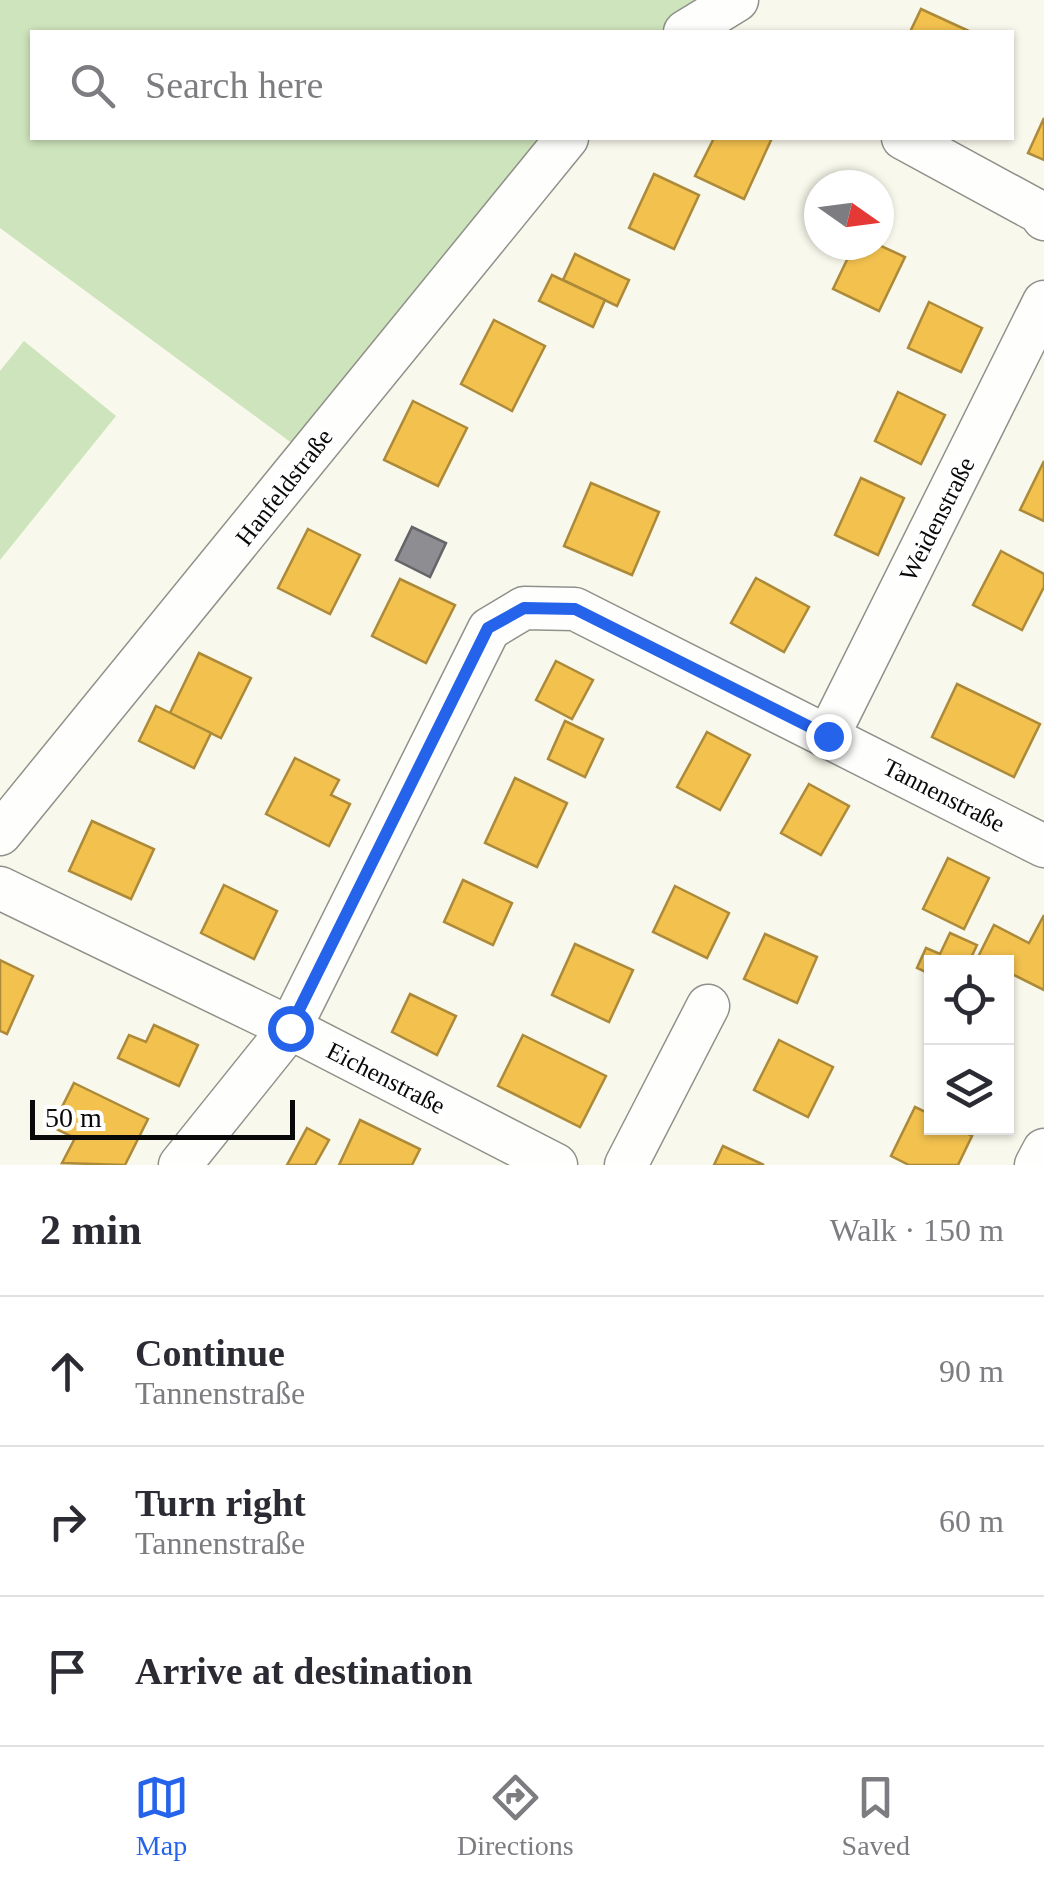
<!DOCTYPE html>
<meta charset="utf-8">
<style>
:root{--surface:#fff;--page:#f7f7f7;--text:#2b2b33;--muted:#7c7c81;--line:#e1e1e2;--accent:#2563eb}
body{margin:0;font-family:Georgia,serif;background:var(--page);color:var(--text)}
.controls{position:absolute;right:30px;bottom:30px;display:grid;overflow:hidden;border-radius:0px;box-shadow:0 2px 8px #0004}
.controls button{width:90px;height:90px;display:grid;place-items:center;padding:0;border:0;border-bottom:2px solid var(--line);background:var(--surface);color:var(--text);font:50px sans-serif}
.compass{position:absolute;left:804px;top:170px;width:90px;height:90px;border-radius:50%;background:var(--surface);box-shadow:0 2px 8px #0004;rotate:104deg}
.scale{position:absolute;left:30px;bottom:25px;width:265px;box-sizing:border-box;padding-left:10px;border:5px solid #090909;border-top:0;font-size:28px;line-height:35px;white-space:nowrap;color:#090909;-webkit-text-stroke:8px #fff;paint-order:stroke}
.stop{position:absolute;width:30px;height:30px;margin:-22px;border:8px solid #2563eb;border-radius:50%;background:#fff}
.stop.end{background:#2563eb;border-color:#fff;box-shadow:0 2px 10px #0008}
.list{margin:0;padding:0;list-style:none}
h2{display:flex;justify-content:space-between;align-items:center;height:130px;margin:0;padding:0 40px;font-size:42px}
h2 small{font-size:32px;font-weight:400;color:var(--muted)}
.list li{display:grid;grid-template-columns:65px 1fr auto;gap:30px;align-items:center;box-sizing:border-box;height:150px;padding:0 40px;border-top:2px solid var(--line)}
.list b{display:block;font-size:38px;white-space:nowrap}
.list p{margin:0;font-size:32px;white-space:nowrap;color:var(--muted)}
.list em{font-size:32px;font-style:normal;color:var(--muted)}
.icon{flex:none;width:55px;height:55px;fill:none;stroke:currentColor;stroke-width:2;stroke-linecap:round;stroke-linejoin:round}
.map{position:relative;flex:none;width:1044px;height:1165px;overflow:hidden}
.search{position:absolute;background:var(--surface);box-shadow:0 2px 8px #0004;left:30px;right:30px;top:30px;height:110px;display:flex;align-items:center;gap:25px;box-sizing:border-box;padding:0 35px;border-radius:0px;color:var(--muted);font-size:38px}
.sheet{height:580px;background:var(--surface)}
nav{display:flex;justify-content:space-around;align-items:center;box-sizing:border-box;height:140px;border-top:2px solid var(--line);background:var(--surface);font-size:28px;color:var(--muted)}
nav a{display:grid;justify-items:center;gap:5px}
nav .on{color:var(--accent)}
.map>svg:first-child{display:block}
</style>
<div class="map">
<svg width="1044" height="1165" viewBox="0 0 1044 1165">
<rect width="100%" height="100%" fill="#f9f8ec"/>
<g fill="#cee4bc">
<path d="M 0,0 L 737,0 L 685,32 L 32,32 L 32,138 L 567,138 L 308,455 L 0,228 Z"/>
<path d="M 24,341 L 116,416 L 0,560 L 0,371 Z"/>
</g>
<g fill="#f2c14e" stroke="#ac8a39" stroke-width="2.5">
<path d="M 921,9 L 971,32 L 910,32 Z"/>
<path d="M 1044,118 L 1044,160 L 1028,153 Z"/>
<path d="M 714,138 L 772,138 L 744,199 L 695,176 Z"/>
<path d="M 654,174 L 699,195 L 674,249 L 629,228 Z"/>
<path d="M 854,245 L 879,245 L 905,257 L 879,311 L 833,289 Z"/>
<path d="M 575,254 L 629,280 L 617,306 L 563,280 Z"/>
<path d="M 552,275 L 605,300 L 593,327 L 539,301 Z"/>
<path d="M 929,302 L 982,328 L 961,372 L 908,348 Z"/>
<path d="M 494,320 L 545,346 L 512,411 L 461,384 Z"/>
<path d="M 898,392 L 945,415 L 921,464 L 875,441 Z"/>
<path d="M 413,401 L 467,428 L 438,486 L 384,460 Z"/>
<path d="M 1044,461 L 1044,521 L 1020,510 Z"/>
<path d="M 861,478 L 904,498 L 878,555 L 835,535 Z"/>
<path d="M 591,483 L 659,512 L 632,575 L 564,546 Z"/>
<path d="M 308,529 L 360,555 L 330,614 L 278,588 Z"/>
<path d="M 1001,551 L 1044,574 L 1044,587 L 1022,630 L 973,605 Z"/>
<path d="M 756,578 L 809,607 L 784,652 L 731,623 Z"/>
<path d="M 400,579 L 455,605 L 426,663 L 372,636 Z"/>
<path d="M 199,653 L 251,678 L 221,738 L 170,713 Z"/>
<path d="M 556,661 L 593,680 L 572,719 L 536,700 Z"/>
<path d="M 957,684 L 1040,724 L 1014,777 L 932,737 Z"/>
<path d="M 156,706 L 211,733 L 194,768 L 139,741 Z"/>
<path d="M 565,721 L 603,739 L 585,777 L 548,759 Z"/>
<path d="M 707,732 L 750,755 L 720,810 L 677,787 Z"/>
<path d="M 295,758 L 339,780 L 331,795 L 350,804 L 329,846 L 266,814 Z"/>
<path d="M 515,778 L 567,803 L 537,867 L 485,843 Z"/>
<path d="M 809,784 L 849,806 L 821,855 L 781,833 Z"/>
<path d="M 92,821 L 154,849 L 131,899 L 69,871 Z"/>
<path d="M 948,858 L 989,878 L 964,929 L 923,909 Z"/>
<path d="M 463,880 L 512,903 L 493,945 L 444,922 Z"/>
<path d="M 224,885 L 277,911 L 254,959 L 201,933 Z"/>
<path d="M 675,886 L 729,913 L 707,958 L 653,932 Z"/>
<path d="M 1044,915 L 1044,990 L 1006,971 L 1006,962 L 978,957 L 994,925 L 1029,943 Z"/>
<path d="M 950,933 L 977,945 L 969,962 L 932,962 L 932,975 L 917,968 L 926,948 L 940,954 Z"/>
<path d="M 765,934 L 817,957 L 797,1003 L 744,979 Z"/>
<path d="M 575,944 L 633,970 L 609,1022 L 552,995 Z"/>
<path d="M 0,960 L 33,976 L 7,1034 L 0,1031 Z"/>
<path d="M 410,994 L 456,1016 L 437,1055 L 392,1032 Z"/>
<path d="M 154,1025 L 198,1045 L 179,1086 L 118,1058 L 129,1035 L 146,1042 Z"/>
<path d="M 523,1035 L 606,1076 L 580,1127 L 498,1086 Z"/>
<path d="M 779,1040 L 833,1067 L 808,1117 L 754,1090 Z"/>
<path d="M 74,1083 L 148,1119 L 125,1165 L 62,1163 L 75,1138 L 52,1127 Z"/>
<path d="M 915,1107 L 932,1115 L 932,1128 L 956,1128 L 972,1136 L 958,1165 L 909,1165 L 891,1156 Z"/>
<path d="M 360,1120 L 420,1149 L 412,1165 L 339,1165 Z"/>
<path d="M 307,1128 L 329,1140 L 315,1165 L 287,1165 Z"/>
<path d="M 723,1146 L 764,1165 L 714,1165 Z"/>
</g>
<path fill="#8d8d92" stroke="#656569" stroke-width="2.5" d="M 412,527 L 446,543 L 430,577 L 396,560 Z"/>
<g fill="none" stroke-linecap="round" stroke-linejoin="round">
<g stroke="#91918b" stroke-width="45">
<g id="minor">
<path d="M 685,32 L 737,0"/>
<path d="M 903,138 L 1039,212 L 1044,219"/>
<path d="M 828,736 L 1044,302"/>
<path d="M 0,834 L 567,138"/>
<path d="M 0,888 L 290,1028 L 556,1165"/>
<path d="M 180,1165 L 290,1028 L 489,629 L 524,608 L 575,609 L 1044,846"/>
<path d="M 626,1165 L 708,1006"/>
<path d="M 1036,1165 L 1044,1150"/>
</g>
</g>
<use href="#minor" stroke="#fefefc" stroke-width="42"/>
</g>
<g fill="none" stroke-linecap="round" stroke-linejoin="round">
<path stroke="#2563eb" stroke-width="12" d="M 290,1028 L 488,628 L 524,608 L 575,609 L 828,736"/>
</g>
<g text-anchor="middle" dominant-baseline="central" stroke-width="10" stroke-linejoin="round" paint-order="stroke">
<g font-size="25" fill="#090909" stroke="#fff">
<text transform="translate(284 487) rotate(-52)">Hanfeldstraße</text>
<text transform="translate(937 519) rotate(-63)">Weidenstraße</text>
<text transform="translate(944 795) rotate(27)">Tannenstraße</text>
<text transform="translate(386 1078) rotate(27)">Eichenstraße</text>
</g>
</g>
</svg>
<div class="controls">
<button><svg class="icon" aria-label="locate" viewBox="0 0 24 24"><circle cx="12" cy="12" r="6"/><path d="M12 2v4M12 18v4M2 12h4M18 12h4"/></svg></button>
<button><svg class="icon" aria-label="layers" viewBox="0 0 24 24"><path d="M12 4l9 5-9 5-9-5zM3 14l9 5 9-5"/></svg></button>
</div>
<svg class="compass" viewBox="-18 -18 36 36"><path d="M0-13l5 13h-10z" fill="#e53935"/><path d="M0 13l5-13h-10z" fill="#7c7c81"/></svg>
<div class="scale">50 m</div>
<div class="stop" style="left:290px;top:1028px"></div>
<div class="stop end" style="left:828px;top:736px"></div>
<div class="search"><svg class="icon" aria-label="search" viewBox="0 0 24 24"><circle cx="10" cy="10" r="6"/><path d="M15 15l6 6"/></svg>Search here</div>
</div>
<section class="sheet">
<h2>2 min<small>Walk · 150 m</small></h2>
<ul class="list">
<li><svg class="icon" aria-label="ahead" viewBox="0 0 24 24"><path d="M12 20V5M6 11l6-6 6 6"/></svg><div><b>Continue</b><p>Tannenstraße</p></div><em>90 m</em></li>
<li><svg class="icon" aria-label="right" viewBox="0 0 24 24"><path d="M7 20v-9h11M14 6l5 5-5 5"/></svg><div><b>Turn right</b><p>Tannenstraße</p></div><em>60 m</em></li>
<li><svg class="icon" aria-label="arrive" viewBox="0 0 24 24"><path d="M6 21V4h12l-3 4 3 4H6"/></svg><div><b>Arrive at destination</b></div></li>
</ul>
</section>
<nav>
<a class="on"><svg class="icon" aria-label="map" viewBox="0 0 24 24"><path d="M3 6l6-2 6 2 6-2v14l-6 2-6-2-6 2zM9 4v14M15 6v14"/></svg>Map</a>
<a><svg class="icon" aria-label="directions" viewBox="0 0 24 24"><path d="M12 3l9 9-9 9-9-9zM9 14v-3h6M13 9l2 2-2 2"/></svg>Directions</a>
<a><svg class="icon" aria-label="saved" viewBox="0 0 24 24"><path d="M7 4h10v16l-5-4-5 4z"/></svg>Saved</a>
</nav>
